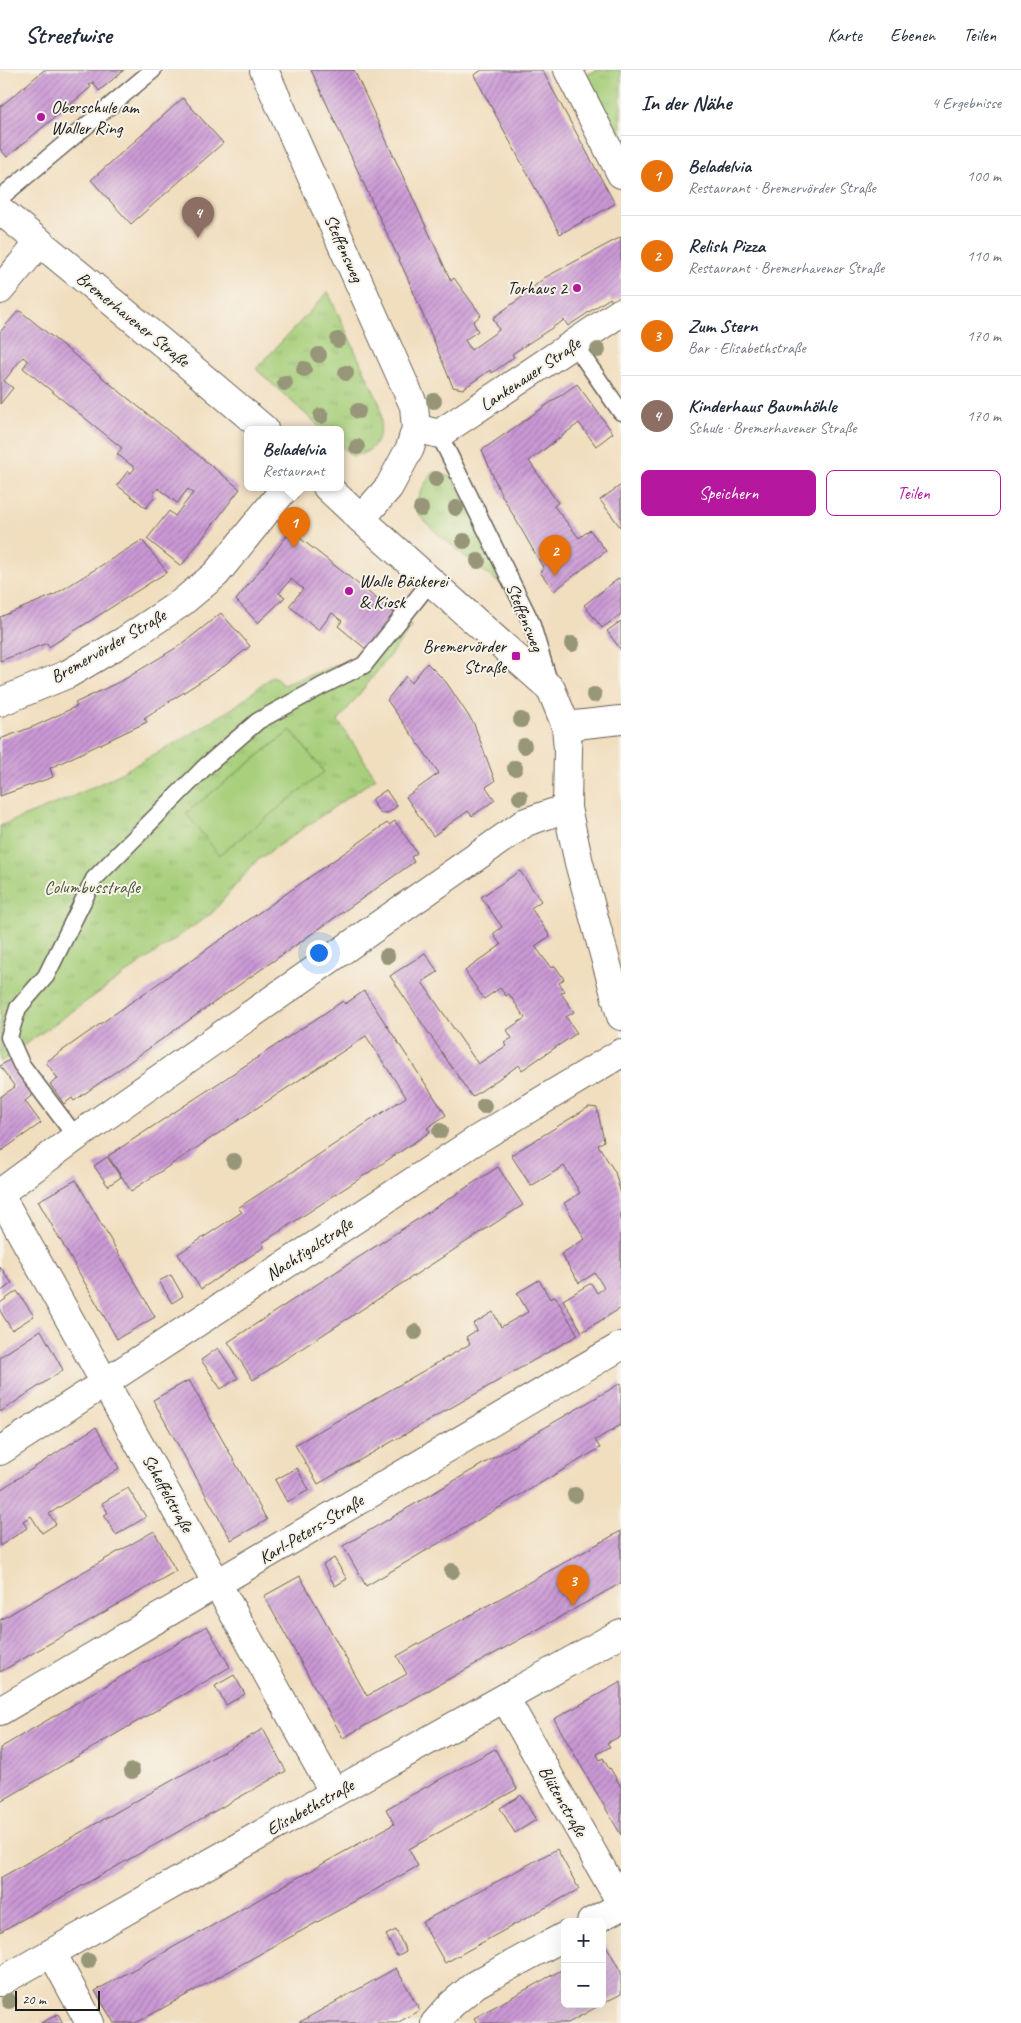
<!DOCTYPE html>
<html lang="de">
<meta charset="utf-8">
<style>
:root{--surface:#fff;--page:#f6f6f7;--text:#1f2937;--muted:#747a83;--line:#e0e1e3;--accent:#b5179e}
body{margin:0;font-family:Caveat,sans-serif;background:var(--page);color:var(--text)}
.controls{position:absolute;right:15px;bottom:15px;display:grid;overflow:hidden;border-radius:8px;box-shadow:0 5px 20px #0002}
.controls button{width:45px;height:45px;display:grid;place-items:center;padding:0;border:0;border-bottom:1px solid var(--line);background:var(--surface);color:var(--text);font:25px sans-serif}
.scale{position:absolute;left:15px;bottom:12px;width:85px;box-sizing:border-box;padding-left:5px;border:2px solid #1c1c1c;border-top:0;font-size:14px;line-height:18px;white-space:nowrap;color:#1c1c1c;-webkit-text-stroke:4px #f7f3e8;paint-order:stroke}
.you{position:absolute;left:318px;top:882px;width:18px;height:18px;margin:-12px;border:4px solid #fff;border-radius:50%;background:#1a73e8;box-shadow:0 0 0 8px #1a73e833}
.badge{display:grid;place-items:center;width:32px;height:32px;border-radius:50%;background:var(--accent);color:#fff;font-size:16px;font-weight:700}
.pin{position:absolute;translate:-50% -41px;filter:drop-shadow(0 1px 2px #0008)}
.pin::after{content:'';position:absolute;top:26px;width:18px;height:15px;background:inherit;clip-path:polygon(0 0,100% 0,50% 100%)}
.popup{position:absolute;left:244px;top:356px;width:100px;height:65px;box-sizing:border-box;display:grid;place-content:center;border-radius:8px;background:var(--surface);filter:drop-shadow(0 1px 4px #0005);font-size:16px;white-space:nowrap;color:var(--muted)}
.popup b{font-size:19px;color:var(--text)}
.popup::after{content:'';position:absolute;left:50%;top:100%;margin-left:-10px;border:10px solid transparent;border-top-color:var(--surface)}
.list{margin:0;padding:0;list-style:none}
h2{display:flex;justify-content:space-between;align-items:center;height:65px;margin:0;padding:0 20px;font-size:21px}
h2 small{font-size:16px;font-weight:400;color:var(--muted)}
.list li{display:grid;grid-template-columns:32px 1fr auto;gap:15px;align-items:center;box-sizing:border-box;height:80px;padding:0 20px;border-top:1px solid var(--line)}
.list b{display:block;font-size:19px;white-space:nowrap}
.list p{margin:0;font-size:16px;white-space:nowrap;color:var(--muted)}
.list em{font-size:16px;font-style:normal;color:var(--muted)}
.actions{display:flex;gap:10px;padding:15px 20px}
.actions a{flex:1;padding:11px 0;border:1px solid var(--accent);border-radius:8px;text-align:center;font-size:18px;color:var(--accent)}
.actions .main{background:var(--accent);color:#fff}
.map{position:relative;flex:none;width:621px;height:1953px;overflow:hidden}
header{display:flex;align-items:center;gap:30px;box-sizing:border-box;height:70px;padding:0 25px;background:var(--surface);border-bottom:1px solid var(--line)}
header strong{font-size:24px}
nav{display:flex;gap:28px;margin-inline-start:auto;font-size:18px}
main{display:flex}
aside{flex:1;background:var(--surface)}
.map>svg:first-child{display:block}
</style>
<header>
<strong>Streetwise</strong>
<nav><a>Karte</a><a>Ebenen</a><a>Teilen</a></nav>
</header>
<main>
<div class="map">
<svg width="621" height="1953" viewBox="0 0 621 1953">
<defs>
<pattern id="grass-tufts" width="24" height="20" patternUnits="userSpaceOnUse" patternTransform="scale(1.25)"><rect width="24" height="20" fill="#a7cf7b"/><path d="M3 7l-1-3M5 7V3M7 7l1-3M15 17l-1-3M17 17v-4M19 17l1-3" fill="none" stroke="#8fb16a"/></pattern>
<pattern id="building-hatch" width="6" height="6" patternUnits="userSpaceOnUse" patternTransform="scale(1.25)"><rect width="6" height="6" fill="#cb99d6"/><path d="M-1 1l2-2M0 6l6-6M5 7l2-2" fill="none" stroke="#a47cad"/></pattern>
</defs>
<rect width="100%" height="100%" fill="#f7f3e8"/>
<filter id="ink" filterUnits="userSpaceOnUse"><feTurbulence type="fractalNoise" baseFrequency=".02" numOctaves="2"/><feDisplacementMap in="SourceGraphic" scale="10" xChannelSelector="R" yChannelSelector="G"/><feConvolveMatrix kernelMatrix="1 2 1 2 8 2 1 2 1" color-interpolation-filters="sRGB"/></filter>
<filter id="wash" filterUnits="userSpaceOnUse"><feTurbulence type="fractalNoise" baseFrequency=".0096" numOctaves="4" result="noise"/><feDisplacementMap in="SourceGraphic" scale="20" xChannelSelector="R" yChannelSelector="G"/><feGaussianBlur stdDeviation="1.12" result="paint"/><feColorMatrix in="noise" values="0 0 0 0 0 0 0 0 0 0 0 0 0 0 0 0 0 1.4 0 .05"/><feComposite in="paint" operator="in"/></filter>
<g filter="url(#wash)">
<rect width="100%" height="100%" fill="#f1debf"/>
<g fill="url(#grass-tufts)" stroke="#62764c">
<path d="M 597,0 L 621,0 L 621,112 L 570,13 Z"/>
<path d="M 328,222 L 380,335 C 383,359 381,383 352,386 L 340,375 L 340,359 L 322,359 L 256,299 Z"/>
<path d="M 433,402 L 453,408 L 512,523 C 497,511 424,456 419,444 C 413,428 425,414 433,402 Z"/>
<path d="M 396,545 L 412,557 L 338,651 L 376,708 L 256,791 L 212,843 L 0,992 L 0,756 L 65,730 L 110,709 L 188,666 L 233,638 L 273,606 L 283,615 L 364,585 Z"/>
</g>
<path fill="#a7cf7b" stroke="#62764c" d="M 291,660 L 324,702 L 219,785 L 186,743 Z"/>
<g id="blocks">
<g fill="url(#building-hatch)">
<path d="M 44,0 L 124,0 L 99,21 L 93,12 L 89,15 L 91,17 L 7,87 L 0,79 L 0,37 Z"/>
<path d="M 311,0 L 354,0 L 451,211 L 454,208 L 481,245 L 473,252 L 478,261 L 465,270 L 471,280 L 499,260 L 493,248 L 522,227 L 544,208 L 621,167 L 621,227 L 612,232 L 610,228 L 568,256 L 564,250 L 512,284 L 514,287 L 492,303 L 490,300 L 463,319 L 453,317 L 408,209 Z"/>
<path d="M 482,0 L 542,0 L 615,134 L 560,164 L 474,5 Z"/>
<path d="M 183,28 L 223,73 L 131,154 L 91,110 Z"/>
<path d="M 19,240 L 240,419 L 181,496 L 147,469 L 169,441 L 175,446 L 193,423 L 188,419 L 177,433 L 158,418 L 153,424 L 156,426 L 146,438 L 117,415 L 128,401 L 131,403 L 135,398 L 117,384 L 122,378 L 23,298 L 28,291 L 23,287 L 4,311 L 13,318 L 0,334 L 0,262 Z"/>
<path d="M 577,314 L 613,363 L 596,376 L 579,353 L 529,391 L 558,433 L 554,436 L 579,468 L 590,460 L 606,481 L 554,521 L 540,502 L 544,499 L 500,422 L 482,380 Z"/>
<path d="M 621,415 L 621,458 L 600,430 Z"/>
<path d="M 291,461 L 396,544 L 367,580 L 338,556 L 342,551 L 332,543 L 319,560 L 289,536 L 303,519 L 291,509 L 279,523 L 285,527 L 258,553 L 236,530 Z"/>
<path d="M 142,470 L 167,502 L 49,577 L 47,573 L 0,591 L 0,547 L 54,525 Z"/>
<path d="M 619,508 L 621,511 L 621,544 L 602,558 L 584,535 Z"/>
<path d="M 221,543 L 250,576 L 229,593 L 144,648 L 147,652 L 50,698 L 53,707 L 0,726 L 0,669 L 35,656 L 77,636 L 75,633 L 125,609 L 182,574 Z"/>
<path d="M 621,551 L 621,580 L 607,561 Z"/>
<path d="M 427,593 L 446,612 L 474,654 L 495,711 L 486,717 L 495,730 L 472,746 L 468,741 L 433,766 L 406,727 L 439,703 L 387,630 L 406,606 L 411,613 Z"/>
<path d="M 386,720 L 397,736 L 388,743 L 380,743 L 371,730 Z"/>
<path d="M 395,751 L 417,783 L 411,787 L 414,792 L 74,1031 L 72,1028 L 64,1034 L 50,1014 L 58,1009 L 46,992 L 387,753 L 389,755 Z"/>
<path d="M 520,801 L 541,831 L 531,838 L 550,866 L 535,876 L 551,898 L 555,896 L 564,909 L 559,913 L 565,921 L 561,923 L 574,942 L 566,947 L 577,963 L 522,1000 L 519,995 L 472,1027 L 390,906 L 425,883 L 438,902 L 422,912 L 478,994 L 506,976 L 504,973 L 512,968 L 507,960 L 525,948 L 509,924 L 506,926 L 500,918 L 484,929 L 465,901 L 501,875 L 493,864 L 502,857 L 481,827 Z"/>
<path d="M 364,921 L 446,1045 L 427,1058 L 430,1062 L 262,1173 L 264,1177 L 201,1219 L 178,1184 L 242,1142 L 238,1138 L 406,1027 L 366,966 L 131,1121 L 108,1086 L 343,931 L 345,934 Z"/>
<path d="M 11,989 L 35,1023 L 25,1031 L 41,1053 L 0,1082 L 0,1027 L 15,1017 L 0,996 Z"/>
<path d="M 589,1037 L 597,1038 L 604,1071 L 598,1075 L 615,1102 L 621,1124 L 621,1238 L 582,1262 L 563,1230 L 591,1213 L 597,1223 L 604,1218 L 595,1203 L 579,1213 L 561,1184 L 585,1169 L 564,1133 L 580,1123 L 564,1096 L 531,1116 L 511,1085 Z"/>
<path d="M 107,1087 L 121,1107 L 108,1116 L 94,1096 Z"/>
<path d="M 498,1097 L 523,1135 L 253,1310 L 228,1272 Z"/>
<path d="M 76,1110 L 155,1247 L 117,1269 L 38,1131 Z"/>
<path d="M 0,1197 L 12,1213 L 0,1222 Z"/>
<path d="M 171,1205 L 183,1226 L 172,1233 L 159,1211 Z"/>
<path d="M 539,1210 L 550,1229 L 555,1226 L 578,1265 L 318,1414 L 295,1375 L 470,1274 L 466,1267 L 477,1260 L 473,1254 L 493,1242 L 501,1257 L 528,1242 L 517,1223 Z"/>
<path d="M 17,1221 L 34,1246 L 12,1260 L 0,1241 L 0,1233 Z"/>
<path d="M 41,1260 L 63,1300 L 0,1342 L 0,1287 Z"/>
<path d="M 218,1278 L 238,1308 L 221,1319 L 201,1290 Z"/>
<path d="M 189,1310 L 267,1450 L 231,1470 L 153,1330 Z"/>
<path d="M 621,1313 L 621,1355 L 595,1370 L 600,1378 L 366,1516 L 343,1476 Z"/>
<path d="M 96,1357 L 119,1398 L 49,1444 L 56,1454 L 42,1463 L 31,1446 L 23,1451 L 27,1458 L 0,1476 L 0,1420 Z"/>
<path d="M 297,1398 L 309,1420 L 287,1432 L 275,1410 Z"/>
<path d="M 128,1418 L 146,1447 L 116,1465 L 104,1445 L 108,1443 L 102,1433 Z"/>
<path d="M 154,1461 L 176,1501 L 0,1602 L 0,1550 Z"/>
<path d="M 621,1461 L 621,1513 L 343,1668 L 264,1526 L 300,1506 L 367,1626 L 407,1604 L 397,1586 Z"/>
<path d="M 334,1488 L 347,1509 L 335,1516 L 323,1495 Z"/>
<path d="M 207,1556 L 230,1597 L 0,1732 L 0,1678 Z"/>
<path d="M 234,1605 L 245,1624 L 226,1635 L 215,1616 Z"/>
<path d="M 621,1612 L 621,1666 L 607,1673 L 610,1677 L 597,1684 L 600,1690 L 603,1688 L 609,1699 L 610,1698 L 621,1717 L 621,1765 L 554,1649 Z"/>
<path d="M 263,1659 L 286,1701 L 0,1862 L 0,1808 Z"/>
<path d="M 495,1679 L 517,1719 L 409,1779 L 418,1796 L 136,1953 L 114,1953 L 95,1921 L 394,1754 L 386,1739 Z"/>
<path d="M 521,1725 L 536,1750 L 515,1763 L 500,1738 Z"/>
<path d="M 557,1779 L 579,1819 L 445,1893 L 422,1852 Z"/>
<path d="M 396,1860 L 406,1881 L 397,1886 L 386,1865 Z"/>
<path d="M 606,1875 L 621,1902 L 621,1924 L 602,1934 L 602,1878 Z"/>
<path d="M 396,1898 L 420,1940 L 397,1953 L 298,1953 Z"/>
<path d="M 565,1898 L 565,1934 L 602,1934 L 568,1953 L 477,1953 L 474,1948 Z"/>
<path d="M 58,1944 L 63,1953 L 41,1953 Z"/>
</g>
</g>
</g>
<g filter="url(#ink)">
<use href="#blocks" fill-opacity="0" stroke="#676055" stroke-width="1"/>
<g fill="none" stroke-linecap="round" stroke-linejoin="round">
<g stroke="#676055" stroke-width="19">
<g id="lane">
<path d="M 0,128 L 153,0"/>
<path d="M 574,274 L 621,342"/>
<path d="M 439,364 L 531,552 L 550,615"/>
<path d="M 76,1067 L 21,994 L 9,967 L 18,938 L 46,906 L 94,809 L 206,696 L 258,651 L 322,616 L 364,595 L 431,511"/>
</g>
</g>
<g stroke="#676055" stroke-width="30">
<g id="street">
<path d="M 264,0 L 414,336 L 416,358 L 410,378 L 389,417 L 361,449"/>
<path d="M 568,0 L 621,104"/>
<path d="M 0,140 L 160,271 L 264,359"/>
<path d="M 0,220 L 40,172"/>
<path d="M 416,358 L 439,364 L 621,242"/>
<path d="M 327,417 L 361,449 L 551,619 L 566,656 L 568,679 L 567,738 L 579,793 L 621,946"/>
<path d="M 0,632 L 68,604 L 124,571 L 181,533 L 216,504 L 286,417"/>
<path d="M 566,656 L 621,650"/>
<path d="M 0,1123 L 76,1067 L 526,752 L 567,738"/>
<path d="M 0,1125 L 334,1723"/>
<path d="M 0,1381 L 478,1069 L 621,983"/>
<path d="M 505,1628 L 621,1833"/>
<path d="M 0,1641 L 621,1276"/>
<path d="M 591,1852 L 621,1836"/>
<path d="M 52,1883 L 90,1953"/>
<path d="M 0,1912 L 334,1723 L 621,1563"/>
<path d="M 435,1953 L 452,1934 L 476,1914 L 565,1866"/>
</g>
</g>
<use href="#lane" stroke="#fff" stroke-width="16"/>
<use href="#street" stroke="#fff" stroke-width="28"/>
</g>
<g fill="#979678">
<circle cx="338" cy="270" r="8"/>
<circle cx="598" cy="280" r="8"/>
<circle cx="319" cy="285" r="8"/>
<circle cx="304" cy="299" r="8"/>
<circle cx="346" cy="303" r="8"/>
<circle cx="285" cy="313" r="8"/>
<circle cx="434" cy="331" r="8"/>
<circle cx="358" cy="341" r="8"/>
<circle cx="321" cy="346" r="8"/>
<circle cx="357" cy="377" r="8"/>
<circle cx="436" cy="409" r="8"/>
<circle cx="456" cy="438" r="8"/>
<circle cx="421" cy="439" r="8"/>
<circle cx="464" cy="471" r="8"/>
<circle cx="478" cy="491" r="8"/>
<circle cx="572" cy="574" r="8"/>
<circle cx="594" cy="625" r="8"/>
<circle cx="521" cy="650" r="8"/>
<circle cx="524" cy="676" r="8"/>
<circle cx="515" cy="698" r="8"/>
<circle cx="520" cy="727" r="8"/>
<circle cx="387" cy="886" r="8"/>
<circle cx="484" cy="1036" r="8"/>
<circle cx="440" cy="1061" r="8"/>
<circle cx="234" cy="1091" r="8"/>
<circle cx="415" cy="1262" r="8"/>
<circle cx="575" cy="1425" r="8"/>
<circle cx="452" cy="1501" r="8"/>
<circle cx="132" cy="1701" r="8"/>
<circle cx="88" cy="1891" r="8"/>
<circle cx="9" cy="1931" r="8"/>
</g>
</g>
<g fill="#b5179e" stroke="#f7f3e8" stroke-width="2">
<circle cx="41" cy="47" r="5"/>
<circle cx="577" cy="218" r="5"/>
<circle cx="349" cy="521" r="5"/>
<rect x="511" y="581" width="10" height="10" rx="2.5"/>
</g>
<g text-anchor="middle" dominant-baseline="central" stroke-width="4" stroke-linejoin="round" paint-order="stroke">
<g font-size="18" fill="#1c1c1c" stroke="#f7f3e8" text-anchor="start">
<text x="51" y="37">Oberschule am<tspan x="51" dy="21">Waller Ring</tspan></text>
<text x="567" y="218" text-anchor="end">Torhaus 2</text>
<text x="359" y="511">Walle Bäckerei<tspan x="359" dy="21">&amp; Kiosk</tspan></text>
<text x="506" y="576" text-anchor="end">Bremervörder<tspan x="506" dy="21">Straße</tspan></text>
</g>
<g font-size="18" fill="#1c1c1c" stroke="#f7f3e8">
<text transform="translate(344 178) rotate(66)">Steffensweg</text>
<text transform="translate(133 249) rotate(39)">Bremerhavener Straße</text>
<text transform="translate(530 304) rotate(-34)">Lankenauer Straße</text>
<text transform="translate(525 547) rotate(68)">Steffensweg</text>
<text transform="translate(108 576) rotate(-30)">Bremervörder Straße</text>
<text transform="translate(309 1179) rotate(-33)">Nachtigalstraße</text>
<text transform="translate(168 1423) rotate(61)">Scheffelstraße</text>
<text transform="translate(311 1459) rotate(-31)">Karl-Peters-Straße</text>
<text transform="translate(563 1731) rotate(60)">Blütenstraße</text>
<text transform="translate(310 1737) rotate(-29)">Elisabethstraße</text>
</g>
<g font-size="18" fill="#4d5b3d" stroke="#f7f3e8">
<text x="92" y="817">Columbusstraße</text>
</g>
</g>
</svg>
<div class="controls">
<button>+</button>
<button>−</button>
</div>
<div class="scale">20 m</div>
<div class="you"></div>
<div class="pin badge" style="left:294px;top:478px;background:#e8710a">1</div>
<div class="popup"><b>Beladelvia</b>Restaurant</div>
<div class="pin badge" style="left:555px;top:506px;background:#e8710a">2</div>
<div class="pin badge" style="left:573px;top:1536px;background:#e8710a">3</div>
<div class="pin badge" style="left:198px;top:168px;background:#8d6e63">4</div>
</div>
<aside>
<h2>In der Nähe<small>4 Ergebnisse</small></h2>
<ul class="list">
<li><span class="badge" style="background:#e8710a">1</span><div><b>Beladelvia</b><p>Restaurant · Bremervörder Straße</p></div><em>100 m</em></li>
<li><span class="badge" style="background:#e8710a">2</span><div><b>Relish Pizza</b><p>Restaurant · Bremerhavener Straße</p></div><em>110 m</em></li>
<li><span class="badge" style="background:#e8710a">3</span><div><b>Zum Stern</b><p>Bar · Elisabethstraße</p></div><em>170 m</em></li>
<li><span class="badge" style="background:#8d6e63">4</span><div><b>Kinderhaus Baumhöhle</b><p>Schule · Bremerhavener Straße</p></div><em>170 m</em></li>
</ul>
<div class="actions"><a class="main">Speichern</a><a>Teilen</a></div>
</aside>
</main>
